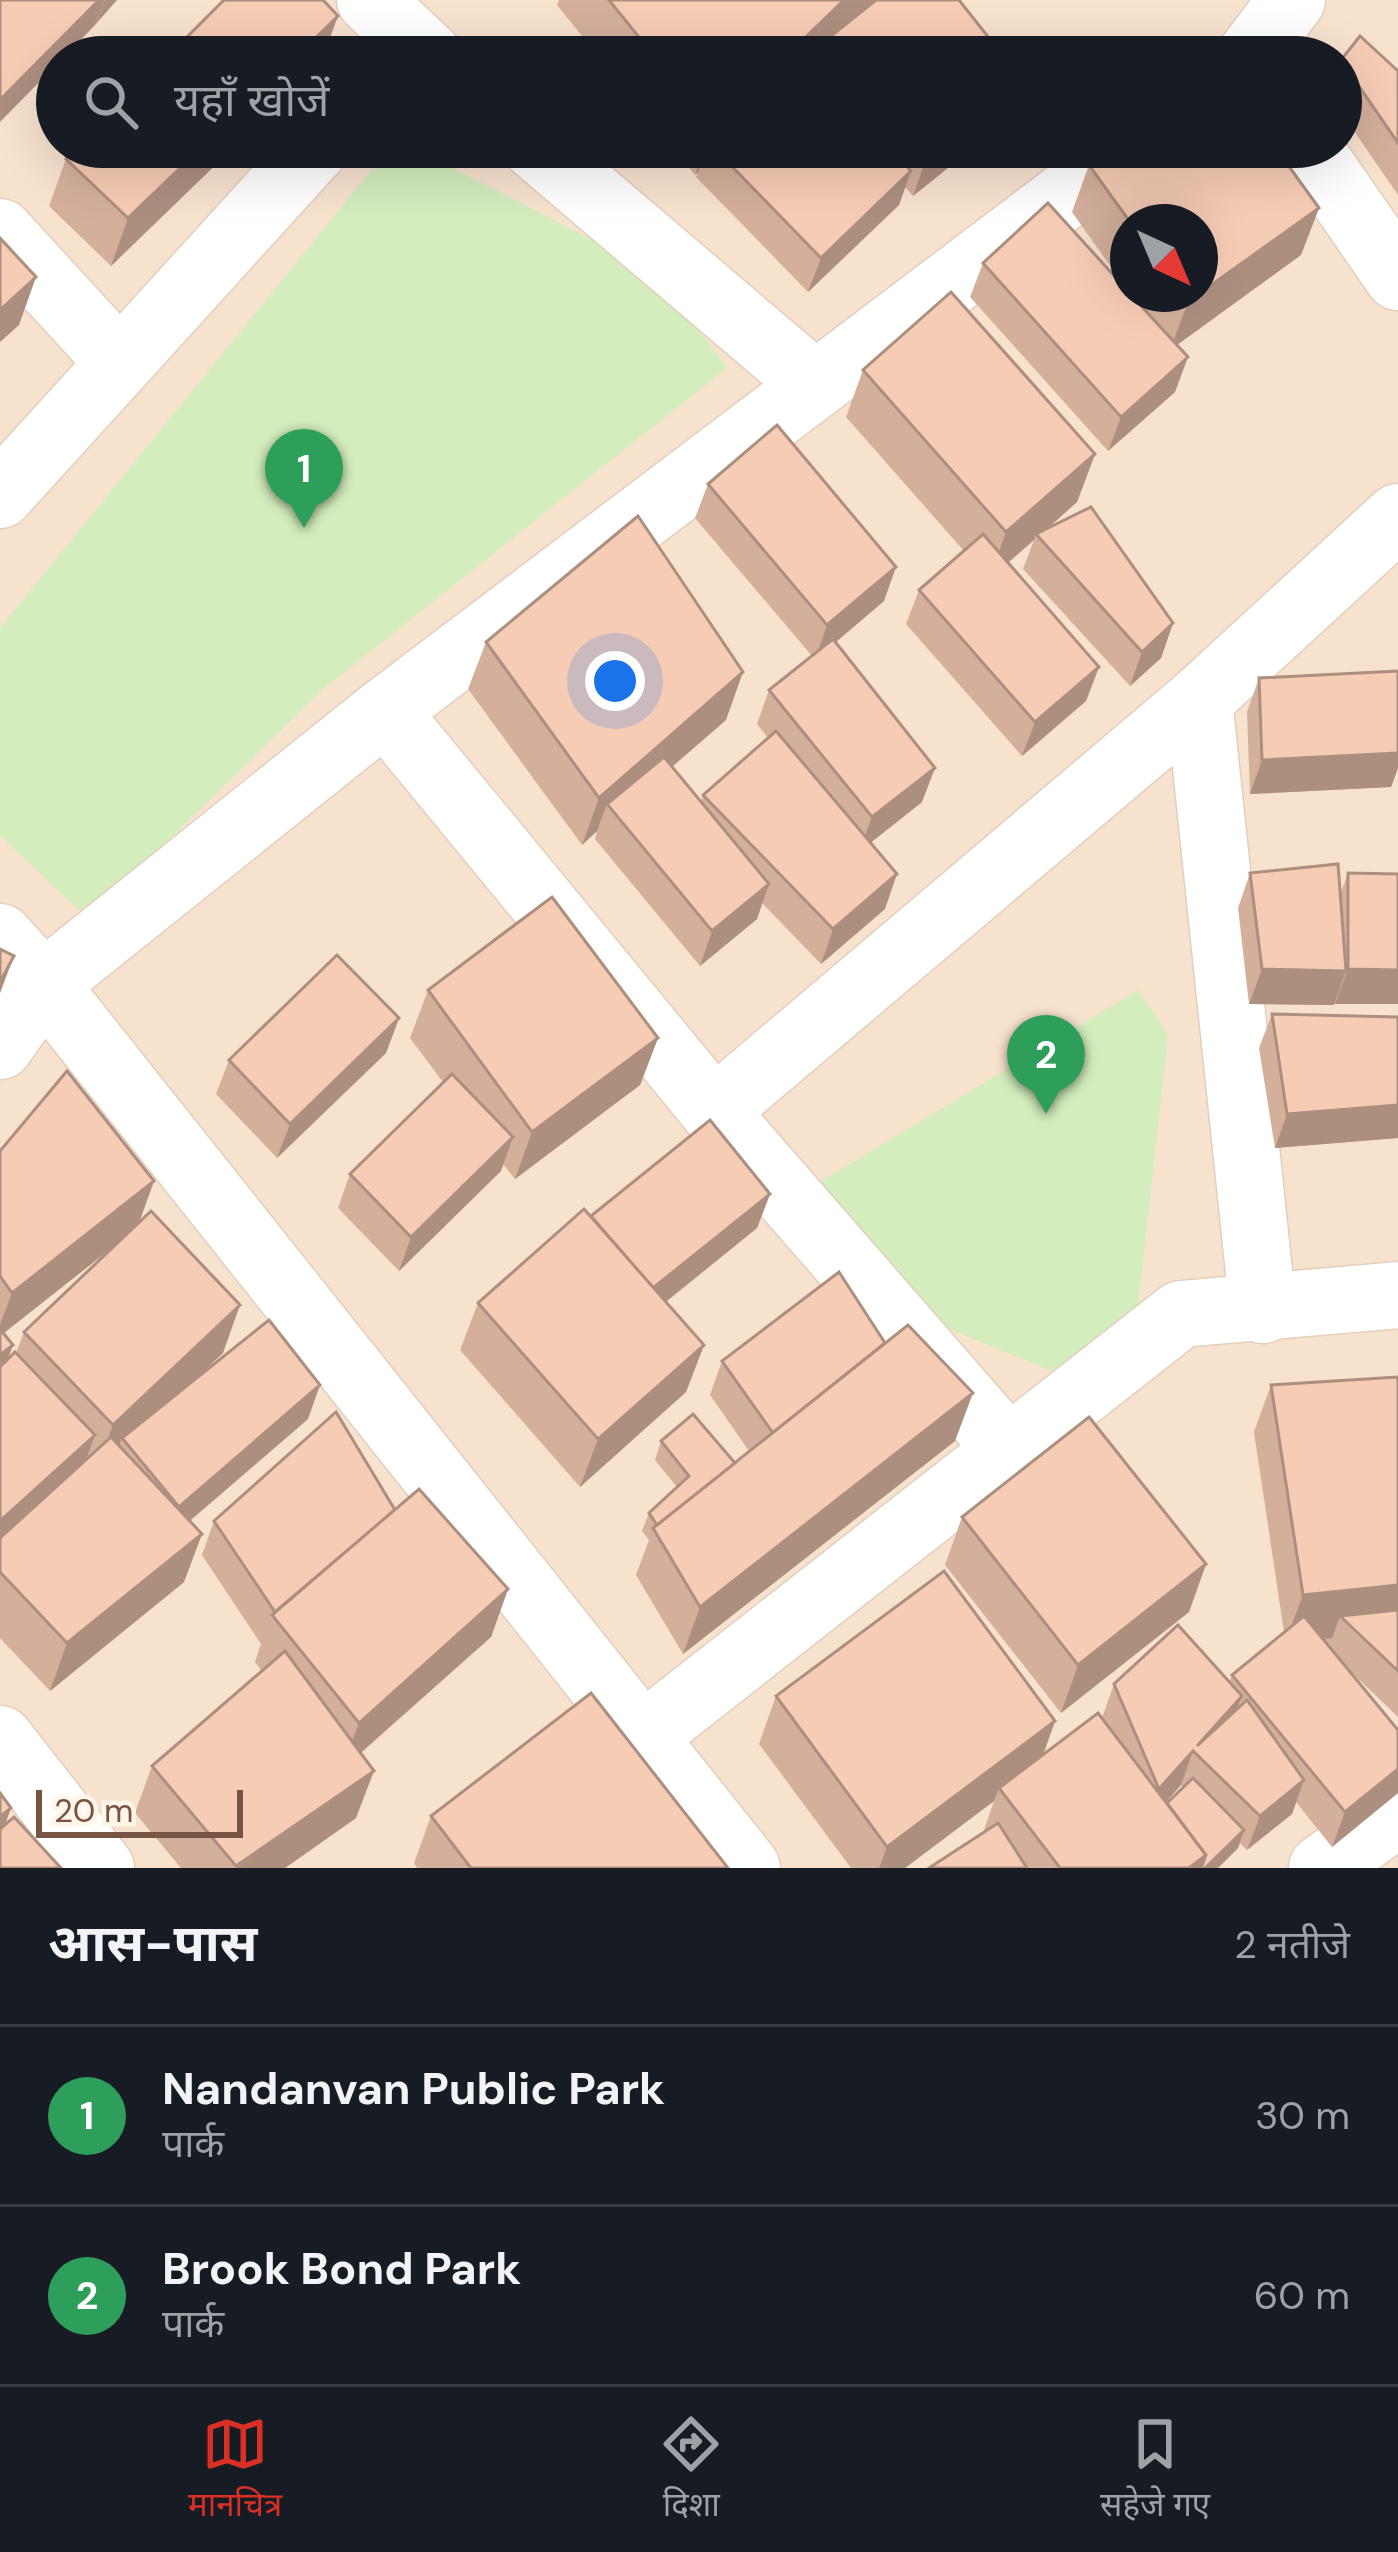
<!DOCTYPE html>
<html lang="hi">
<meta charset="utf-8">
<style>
:root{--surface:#171b24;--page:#20242c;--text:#f1f3f6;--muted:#9ea1a6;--line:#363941;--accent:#d93025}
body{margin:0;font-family:"DM Sans","Noto Sans Devanagari",sans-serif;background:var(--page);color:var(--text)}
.compass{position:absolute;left:1110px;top:204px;width:108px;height:108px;border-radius:50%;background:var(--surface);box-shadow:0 12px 48px #0002;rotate:136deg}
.scale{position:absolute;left:36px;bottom:30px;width:207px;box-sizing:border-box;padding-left:12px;border:6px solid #785445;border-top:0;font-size:33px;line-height:42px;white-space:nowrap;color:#785445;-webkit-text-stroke:9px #fff5e8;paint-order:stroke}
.you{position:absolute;left:615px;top:681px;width:42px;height:42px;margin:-30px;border:9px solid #fff;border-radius:50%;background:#1a73e8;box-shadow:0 0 0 18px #1a73e833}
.badge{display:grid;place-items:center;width:78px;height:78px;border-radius:50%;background:var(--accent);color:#fff;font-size:39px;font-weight:700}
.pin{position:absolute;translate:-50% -99px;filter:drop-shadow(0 3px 6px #0008)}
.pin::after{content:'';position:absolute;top:63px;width:42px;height:36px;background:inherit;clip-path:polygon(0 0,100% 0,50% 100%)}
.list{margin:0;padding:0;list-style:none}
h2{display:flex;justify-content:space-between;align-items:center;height:156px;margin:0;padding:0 48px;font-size:51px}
h2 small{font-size:39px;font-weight:400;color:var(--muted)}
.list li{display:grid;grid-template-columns:78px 1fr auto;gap:36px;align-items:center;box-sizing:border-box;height:180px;padding:0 48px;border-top:3px solid var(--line)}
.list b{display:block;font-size:45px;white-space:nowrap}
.list p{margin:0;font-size:39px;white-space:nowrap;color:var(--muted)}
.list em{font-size:39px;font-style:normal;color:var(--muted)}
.icon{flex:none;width:66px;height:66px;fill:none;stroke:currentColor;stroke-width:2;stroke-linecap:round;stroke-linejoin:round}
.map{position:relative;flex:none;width:1398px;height:1868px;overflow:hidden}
.search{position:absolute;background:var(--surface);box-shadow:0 12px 48px #0002;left:36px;right:36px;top:36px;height:132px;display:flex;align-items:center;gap:30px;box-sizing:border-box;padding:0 42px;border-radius:66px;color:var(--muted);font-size:45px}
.sheet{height:516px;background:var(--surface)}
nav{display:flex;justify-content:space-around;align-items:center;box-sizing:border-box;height:168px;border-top:3px solid var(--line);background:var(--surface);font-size:33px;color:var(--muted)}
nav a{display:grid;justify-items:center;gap:6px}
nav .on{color:var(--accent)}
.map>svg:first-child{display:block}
</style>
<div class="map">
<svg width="1398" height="1868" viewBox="0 0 1398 1868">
<rect width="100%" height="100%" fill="#fef1e0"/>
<path fill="#f7e2ce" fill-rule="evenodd" d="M 0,0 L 1398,0 L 1398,1868 L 0,1868 ZM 57,57 L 1341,57 L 1341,147 L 57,147 ZM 1128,222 L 1200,222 L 1200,294 L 1128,294 Z"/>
<g fill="#d3edbd">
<path d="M 390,147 L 412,147 L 655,272 L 727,368 L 322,690 L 88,919 L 0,835 L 0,628 Z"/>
<path d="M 1138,990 L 1168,1034 L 1135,1334 L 1086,1385 L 942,1326 L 800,1194 Z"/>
</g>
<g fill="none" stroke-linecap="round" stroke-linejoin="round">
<g stroke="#e5cebe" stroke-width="69">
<g id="minor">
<path d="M 370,0 L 430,57"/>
<path d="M 1249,57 L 1292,0"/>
<path d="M 536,147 L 813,383"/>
<path d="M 1308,147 L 1398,277"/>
<path d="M 0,232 L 120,363"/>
<path d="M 0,495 L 316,147"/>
<path d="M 1199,700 L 1263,1310"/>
<path d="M 385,711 L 714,1111 L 1008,1449"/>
<path d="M 0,937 L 56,999 L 747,1868"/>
<path d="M 0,1046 L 43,985 L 385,711 L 1130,147"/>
<path d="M 714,1111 L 1199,700 L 1398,517"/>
<path d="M 642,1737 L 1181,1314 L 1398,1295"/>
<path d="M 0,1739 L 101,1868"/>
<path d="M 1322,1868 L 1398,1813"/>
</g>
</g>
<use href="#minor" stroke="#fff" stroke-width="66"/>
</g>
<g fill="#d4af9c" fill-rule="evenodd">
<path d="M 559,0 L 959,0 L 1004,57 L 820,57 L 822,52 L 817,57 L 599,57 L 557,5 Z"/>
<path d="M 1341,61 L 1398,71 L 1398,195 L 1341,112 Z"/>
<path d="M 78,147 L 234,147 L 111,266 L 49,206 L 66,159 Z"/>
<path d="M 672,147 L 974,147 L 913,196 L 905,187 L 899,205 L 808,292 L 696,177 L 698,172 L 695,175 Z"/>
<path d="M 1089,165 L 1319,208 L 1301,255 L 1177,345 L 1175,392 L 1108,451 L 970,297 L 983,263 L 1130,294 L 1200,294 L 1200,222 L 1128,222 L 1128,291 L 1072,212 Z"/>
<path d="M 863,370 L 1095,454 L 1077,502 L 1047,529 L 1173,623 L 1161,658 L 1130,686 L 1023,569 L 1034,540 L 1008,563 L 1099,667 L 1086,701 L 1022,756 L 906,624 L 919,590 L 964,551 L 846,417 Z"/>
<path d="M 708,484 L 884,601 L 835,642 L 922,802 L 870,843 L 885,909 L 821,964 L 762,903 L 757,919 L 700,966 L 595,839 L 597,831 L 582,845 L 468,689 L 486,642 L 726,720 L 672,767 L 701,802 L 703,795 L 768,738 L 757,724 L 769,690 L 812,656 L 695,518 Z"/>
<path d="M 1398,671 L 1398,768 L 1391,787 L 1250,794 L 1247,712 L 1259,678 Z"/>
<path d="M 1250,873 L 1340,895 L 1348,873 L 1398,874 L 1398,1004 L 1335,1004 L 1335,1001 L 1334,1005 L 1249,1004 L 1238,908 Z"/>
<path d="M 428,990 L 658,1038 L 640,1085 L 515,1179 L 503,1164 L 501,1171 L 399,1271 L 338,1208 L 350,1174 L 443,1082 L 410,1038 Z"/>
<path d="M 1272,1014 L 1398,1017 L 1398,1138 L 1275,1148 L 1259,1048 Z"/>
<path d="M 399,1018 L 386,1053 L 277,1158 L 216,1094 L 229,1060 Z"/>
<path d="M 0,1151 L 154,1181 L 139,1223 L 223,1353 L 195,1379 L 308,1419 L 190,1521 L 184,1582 L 50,1691 L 0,1638 ZM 114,1246 L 24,1332 L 16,1353 L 8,1359 L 13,1345 L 4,1333 Z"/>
<path d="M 770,1194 L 757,1228 L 666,1302 L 704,1345 L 686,1392 L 580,1487 L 460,1350 L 478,1303 L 591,1217 Z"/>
<path d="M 885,1343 L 955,1441 L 683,1654 L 636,1575 L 649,1540 L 642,1531 L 649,1513 L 677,1487 L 655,1460 L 661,1441 L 735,1463 L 749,1451 L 710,1395 L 722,1361 Z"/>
<path d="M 1398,1377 L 1398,1717 L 1346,1667 L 1398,1730 L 1398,1793 L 1332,1847 L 1296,1802 L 1292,1814 L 1247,1850 L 1240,1843 L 1238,1848 L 1218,1868 L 929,1868 L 983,1833 L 994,1801 L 905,1868 L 851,1868 L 759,1744 L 776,1696 L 1055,1721 L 1043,1755 L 1102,1718 L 1114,1684 L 1229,1683 L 1232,1675 L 1284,1632 L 1254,1432 L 1271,1385 ZM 1181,1785 L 1183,1787 L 1167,1803 L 1166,1802 Z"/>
<path d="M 395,1510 L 508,1589 L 491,1637 L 361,1753 L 356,1818 L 285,1868 L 181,1868 L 135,1813 L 152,1766 L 262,1671 L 255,1662 L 261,1644 L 202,1555 L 214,1521 Z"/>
<path d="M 962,1517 L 1206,1564 L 1189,1612 L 1061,1713 L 945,1565 Z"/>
<path d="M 431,1816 L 728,1868 L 417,1868 L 414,1863 Z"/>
</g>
<g fill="#ad8f7f">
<path d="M 99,0 L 105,0 L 95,25 L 64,57 L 57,57 L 57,64 L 0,122 L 0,100 Z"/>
<path d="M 105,0 L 117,0 L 95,25 Z"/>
<path d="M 844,0 L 876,0 L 826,40 L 822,52 L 817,57 L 785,57 Z"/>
<path d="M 338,16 L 323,57 L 296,57 Z"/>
<path d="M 202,147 L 234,147 L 111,266 L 128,218 Z"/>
<path d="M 705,147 L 707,147 L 698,172 L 695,175 Z"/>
<path d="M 944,147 L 974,147 L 913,196 L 925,162 Z"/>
<path d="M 911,171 L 899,205 L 808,292 L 821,258 Z"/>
<path d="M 1319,208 L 1301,255 L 1170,350 L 1188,302 Z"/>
<path d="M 36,277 L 19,325 L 0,342 L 0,310 Z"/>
<path d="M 1188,357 L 1175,392 L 1108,451 L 1121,417 Z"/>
<path d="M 1095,454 L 1077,502 L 1038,537 L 1036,534 L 1034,540 L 989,579 L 1006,532 Z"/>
<path d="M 896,567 L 884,601 L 815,660 L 827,625 Z"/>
<path d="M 1173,623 L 1161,658 L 1130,686 L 1142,652 Z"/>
<path d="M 1099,667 L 1086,701 L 1022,756 L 1035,722 Z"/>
<path d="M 743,672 L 726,720 L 616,815 L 607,804 L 597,831 L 582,845 L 599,798 Z"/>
<path d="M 1398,753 L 1398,768 L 1391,787 L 1250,794 L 1262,760 Z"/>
<path d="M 935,768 L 922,802 L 859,852 L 872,817 Z"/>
<path d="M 897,874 L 885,909 L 821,964 L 833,929 Z"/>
<path d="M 769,884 L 757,919 L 700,966 L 712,931 Z"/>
<path d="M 14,956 L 0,993 L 0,982 Z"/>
<path d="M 1262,969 L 1346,971 L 1334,1005 L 1249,1004 Z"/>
<path d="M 1348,969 L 1398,970 L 1398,1004 L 1335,1004 Z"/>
<path d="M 399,1018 L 386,1053 L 277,1158 L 290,1124 Z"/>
<path d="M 658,1038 L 640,1085 L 515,1179 L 532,1132 Z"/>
<path d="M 1398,1105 L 1398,1138 L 1275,1148 L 1287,1114 Z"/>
<path d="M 513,1137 L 501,1171 L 399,1271 L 411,1237 Z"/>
<path d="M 154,1181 L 137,1228 L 0,1336 L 0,1325 L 12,1293 Z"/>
<path d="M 770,1194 L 757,1228 L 638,1324 L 651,1290 Z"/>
<path d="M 240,1305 L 223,1353 L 127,1443 L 122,1438 L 116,1453 L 95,1473 L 113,1425 Z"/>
<path d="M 13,1345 L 0,1379 L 0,1355 Z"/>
<path d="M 704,1345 L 686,1392 L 580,1487 L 598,1439 Z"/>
<path d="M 320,1385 L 308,1419 L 166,1541 L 179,1507 Z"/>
<path d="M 973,1393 L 955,1441 L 683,1654 L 700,1607 Z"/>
<path d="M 95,1435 L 83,1469 L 0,1544 L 0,1521 Z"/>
<path d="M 202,1534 L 184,1582 L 50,1691 L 67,1643 Z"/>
<path d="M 1206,1564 L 1189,1612 L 1061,1713 L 1078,1665 Z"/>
<path d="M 1398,1585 L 1398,1630 L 1340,1616 L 1332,1638 L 1285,1643 L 1303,1595 Z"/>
<path d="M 508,1589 L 491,1637 L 341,1770 L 359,1723 Z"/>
<path d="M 1242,1696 L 1229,1731 L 1197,1746 Z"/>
<path d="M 1055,1721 L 1038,1769 L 999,1788 L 994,1801 L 905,1868 L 879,1868 L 887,1847 Z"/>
<path d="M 1193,1751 L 1181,1785 L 1147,1823 L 1159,1789 Z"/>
<path d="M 1398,1769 L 1398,1793 L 1332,1847 L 1345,1812 Z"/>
<path d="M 374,1771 L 356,1818 L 285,1868 L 236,1868 Z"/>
<path d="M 1304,1780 L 1292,1814 L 1247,1850 L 1260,1816 Z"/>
<path d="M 11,1808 L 0,1839 L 0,1817 Z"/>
<path d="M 1244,1830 L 1238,1848 L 1218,1868 L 1205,1868 Z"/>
<path d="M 1206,1855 L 1201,1868 L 1189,1868 Z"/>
</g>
<g fill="#f7ccb5" stroke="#ad8f7f" stroke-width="3">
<path d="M 0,0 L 99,0 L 0,100 Z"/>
<path d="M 224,0 L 323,0 L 338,16 L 296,57 L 167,57 Z"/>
<path d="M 609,0 L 844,0 L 785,57 L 655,57 Z"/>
<path d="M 876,0 L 959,0 L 1004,57 L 840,57 L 826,40 Z"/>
<path d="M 1360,36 L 1398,71 L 1398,143 L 1341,60 Z"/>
<path d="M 78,147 L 202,147 L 128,218 L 66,159 Z"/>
<path d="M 713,147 L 888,147 L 911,171 L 821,258 Z"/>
<path d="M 913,147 L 944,147 L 925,162 Z"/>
<path d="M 1113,147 L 1275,147 L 1319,208 L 1200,293 L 1200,222 L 1130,222 L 1089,165 Z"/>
<path d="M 1048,203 L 1128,291 L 1128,294 L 1130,294 L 1188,357 L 1121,417 L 983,263 Z"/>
<path d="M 0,238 L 36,277 L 0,310 Z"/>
<path d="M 951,292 L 1095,454 L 1006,532 L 863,370 Z"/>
<path d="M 1182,294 L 1199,294 L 1188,302 Z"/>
<path d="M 777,425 L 896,567 L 827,625 L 708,484 Z"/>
<path d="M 1091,507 L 1173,623 L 1142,652 L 1036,534 Z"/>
<path d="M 638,516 L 743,672 L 599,798 L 486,642 Z"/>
<path d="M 983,534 L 1099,667 L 1035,722 L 919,590 Z"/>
<path d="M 833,639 L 935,768 L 872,817 L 769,690 Z"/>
<path d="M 1398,671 L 1398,753 L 1262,760 L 1259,678 Z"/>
<path d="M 776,731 L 897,874 L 833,929 L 703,795 Z"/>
<path d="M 664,757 L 769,884 L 712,931 L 607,804 Z"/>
<path d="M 1338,864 L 1346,971 L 1262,969 L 1250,873 Z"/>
<path d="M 1348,873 L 1398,874 L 1398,970 L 1348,969 Z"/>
<path d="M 552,897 L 658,1038 L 532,1132 L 428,990 Z"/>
<path d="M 0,949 L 14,956 L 0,982 Z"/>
<path d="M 337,955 L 399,1018 L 290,1124 L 229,1060 Z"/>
<path d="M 1272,1014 L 1398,1017 L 1398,1105 L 1287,1114 Z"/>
<path d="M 67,1071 L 154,1181 L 12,1293 L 0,1276 L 0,1151 Z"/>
<path d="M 452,1074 L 513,1137 L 411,1237 L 350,1174 Z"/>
<path d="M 710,1120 L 770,1194 L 653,1288 L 591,1216 Z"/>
<path d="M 584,1209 L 704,1345 L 598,1439 L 478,1303 Z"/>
<path d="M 151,1211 L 240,1305 L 113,1425 L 24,1332 Z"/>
<path d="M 839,1272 L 885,1343 L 773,1433 L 722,1361 Z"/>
<path d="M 269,1320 L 320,1385 L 179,1507 L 122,1438 Z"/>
<path d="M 908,1325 L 973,1393 L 700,1607 L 653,1528 Z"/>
<path d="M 0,1329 L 13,1345 L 0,1355 Z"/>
<path d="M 15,1352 L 95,1435 L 0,1521 L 0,1367 Z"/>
<path d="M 1398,1377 L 1398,1585 L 1303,1595 L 1271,1385 Z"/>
<path d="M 336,1412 L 395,1510 L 275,1612 L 214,1521 Z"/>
<path d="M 693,1414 L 735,1463 L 657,1525 L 649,1513 L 689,1476 L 661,1441 Z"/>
<path d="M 1089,1417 L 1206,1564 L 1078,1665 L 962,1517 Z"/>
<path d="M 111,1437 L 202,1534 L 67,1643 L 0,1572 L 0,1538 Z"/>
<path d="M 419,1489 L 508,1589 L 359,1723 L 272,1615 Z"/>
<path d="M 944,1571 L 1055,1721 L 887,1847 L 776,1696 Z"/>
<path d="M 1398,1610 L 1398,1671 L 1340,1616 Z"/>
<path d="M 1304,1616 L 1398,1730 L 1398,1769 L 1345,1812 L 1232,1675 Z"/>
<path d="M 1178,1625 L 1242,1696 L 1197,1746 L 1247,1700 L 1304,1780 L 1260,1816 L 1193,1751 L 1159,1789 L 1114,1684 Z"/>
<path d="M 285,1651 L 374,1771 L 236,1866 L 152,1766 Z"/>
<path d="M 591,1693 L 728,1868 L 471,1868 L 431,1816 Z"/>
<path d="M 1098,1713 L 1206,1855 L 1189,1868 L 1060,1868 L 999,1788 Z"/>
<path d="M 1193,1778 L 1244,1830 L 1205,1868 L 1201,1868 L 1206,1855 L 1167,1803 Z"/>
<path d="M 0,1793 L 11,1808 L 0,1817 Z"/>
<path d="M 14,1817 L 61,1868 L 0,1868 L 0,1829 Z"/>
<path d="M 998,1823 L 1027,1868 L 929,1868 Z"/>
</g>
</svg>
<svg class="compass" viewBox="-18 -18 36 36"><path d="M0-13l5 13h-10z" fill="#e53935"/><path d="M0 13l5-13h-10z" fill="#9ea1a6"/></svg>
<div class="scale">20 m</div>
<div class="you"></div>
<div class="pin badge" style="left:304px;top:528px;background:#2e9e5b">1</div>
<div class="pin badge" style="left:1046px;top:1114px;background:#2e9e5b">2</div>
<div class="search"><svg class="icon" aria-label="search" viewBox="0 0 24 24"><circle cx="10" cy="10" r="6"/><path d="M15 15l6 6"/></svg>यहाँ खोजें</div>
</div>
<section class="sheet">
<h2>आस-पास<small>2 नतीजे</small></h2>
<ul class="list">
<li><span class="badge" style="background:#2e9e5b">1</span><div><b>Nandanvan Public Park</b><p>पार्क</p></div><em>30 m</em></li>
<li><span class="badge" style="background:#2e9e5b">2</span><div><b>Brook Bond Park</b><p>पार्क</p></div><em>60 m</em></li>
</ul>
</section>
<nav>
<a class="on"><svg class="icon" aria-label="map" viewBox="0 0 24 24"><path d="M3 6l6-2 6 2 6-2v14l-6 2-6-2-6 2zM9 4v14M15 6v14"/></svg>मानचित्र</a>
<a><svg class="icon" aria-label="directions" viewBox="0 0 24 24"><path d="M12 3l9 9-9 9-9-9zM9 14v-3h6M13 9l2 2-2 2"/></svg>दिशा</a>
<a><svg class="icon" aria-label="saved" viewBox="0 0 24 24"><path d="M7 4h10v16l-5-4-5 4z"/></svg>सहेजे गए</a>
</nav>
